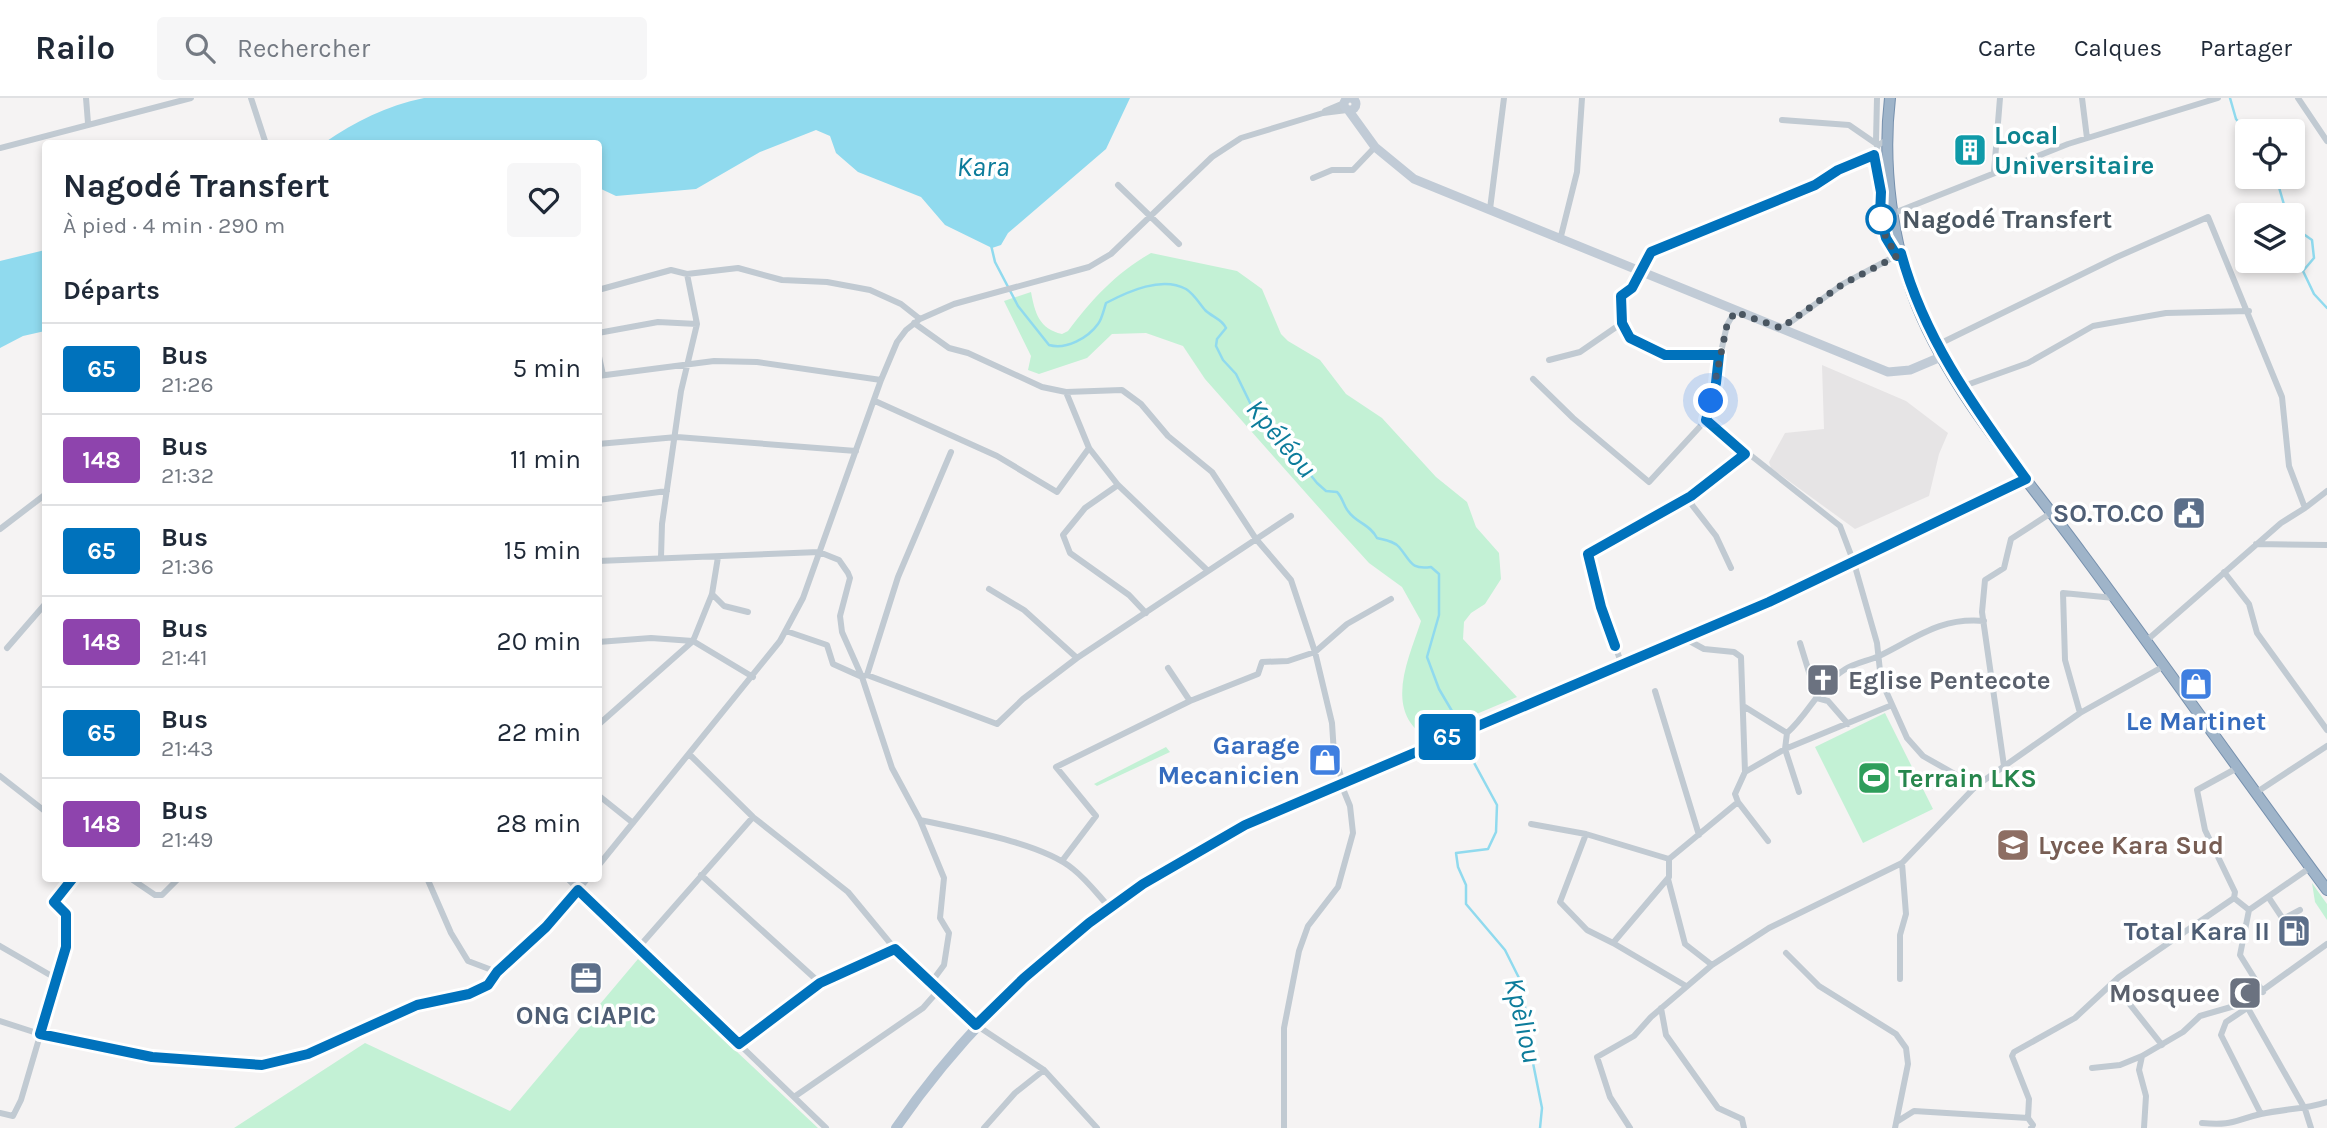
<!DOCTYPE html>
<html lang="fr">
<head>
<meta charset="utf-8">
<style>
  :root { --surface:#fff; --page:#f6f6f7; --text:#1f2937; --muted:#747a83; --line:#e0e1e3 }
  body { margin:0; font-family:Karla,sans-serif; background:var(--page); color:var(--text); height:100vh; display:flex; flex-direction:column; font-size:26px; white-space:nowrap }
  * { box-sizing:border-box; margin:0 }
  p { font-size:23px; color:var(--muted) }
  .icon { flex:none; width:38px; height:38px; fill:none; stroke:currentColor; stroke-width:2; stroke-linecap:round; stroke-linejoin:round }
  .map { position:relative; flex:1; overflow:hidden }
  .sheet { position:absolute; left:42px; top:42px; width:560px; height:742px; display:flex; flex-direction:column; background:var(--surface); border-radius:7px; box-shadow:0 4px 10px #0003 }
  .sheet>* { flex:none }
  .badge { padding:0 14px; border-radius:5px; font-size:24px; line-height:46px }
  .fabs { position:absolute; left:2235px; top:21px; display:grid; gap:14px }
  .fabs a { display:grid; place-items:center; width:70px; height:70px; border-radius:7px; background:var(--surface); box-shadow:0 4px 10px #0003; font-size:35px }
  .you { position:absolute; width:35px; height:35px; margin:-18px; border:5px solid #fff; border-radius:50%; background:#1a73e8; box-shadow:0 0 0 10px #1a73e833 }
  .map>.badge { position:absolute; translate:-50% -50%; box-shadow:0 0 0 4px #fff }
  h2 { padding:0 21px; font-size:26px; line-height:63px }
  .round { display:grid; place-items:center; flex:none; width:74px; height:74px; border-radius:7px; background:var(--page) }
  .overview { display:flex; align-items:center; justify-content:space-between; height:119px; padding:0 21px }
  h1 { font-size:33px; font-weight:700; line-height:52px }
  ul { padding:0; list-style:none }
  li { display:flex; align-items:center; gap:21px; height:91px; padding:0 21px; border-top:2px solid var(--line) }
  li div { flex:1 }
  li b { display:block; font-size:26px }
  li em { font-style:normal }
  li .badge { min-width:77px; font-weight:700; text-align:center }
  header { display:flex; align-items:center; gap:42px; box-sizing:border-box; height:98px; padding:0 35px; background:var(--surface); border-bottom:2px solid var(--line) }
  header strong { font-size:33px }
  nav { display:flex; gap:38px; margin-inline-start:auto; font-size:24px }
  .search { width:490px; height:63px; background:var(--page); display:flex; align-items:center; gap:18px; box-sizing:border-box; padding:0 24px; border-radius:7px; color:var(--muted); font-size:26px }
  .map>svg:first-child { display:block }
</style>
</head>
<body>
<header>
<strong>Railo</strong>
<div class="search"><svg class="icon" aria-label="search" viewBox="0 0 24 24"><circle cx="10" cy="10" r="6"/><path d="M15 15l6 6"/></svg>Rechercher</div>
<nav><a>Carte</a><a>Calques</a><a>Partager</a></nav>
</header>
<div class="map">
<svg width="2327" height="1030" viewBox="0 0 2327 1030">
  <rect width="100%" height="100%" fill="#f5f3f3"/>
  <path fill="#e6e4e5" d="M1822,267L1906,303L1948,335L1939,356L1929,398L1855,431L1771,370L1769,364L1785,335L1824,331Z"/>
  <path fill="#c3f1d5" d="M1151,155L1237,173L1262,191L1281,236L1288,243L1320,262L1346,296L1382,320L1436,379L1467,404L1476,429L1499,455L1501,481L1485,506L1471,515L1464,524L1463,541L1517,599L1424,638C1384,610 1409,560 1421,523L1402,489L1369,465L1329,421L1205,281L1183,248L1146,235L1112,236L1087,260L1039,276L1028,272L1031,258L1004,203L1031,194C1035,215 1039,231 1062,236L1068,233C1092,201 1116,175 1151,155Z
    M1885,615L1933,711L1863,745L1815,649Z
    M1166,649L1170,654L1097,688L1094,686Z
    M2312,785L2327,806V822L2315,804Z
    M638,861L818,1030H234L365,945L510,1013Z"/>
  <path fill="#90daee" d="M424,0H1130L1106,51L1008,135L1001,147L992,150L945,127L921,99L858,74L836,55L830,38L816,32L760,54L696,91L616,98L599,90L598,46L324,45C356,23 386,8 424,0Z
    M45,152V233L23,238L0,250V163Z"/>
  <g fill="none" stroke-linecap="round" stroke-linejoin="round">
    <path stroke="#90daee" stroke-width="2.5" d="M2230,0L2236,21L2247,34
      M2276,79L2287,117
      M2292,128L2312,142L2314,160L2303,173L2314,196L2327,210
      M991,147L995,164L1018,208L1049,247C1066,252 1088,240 1098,226C1102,221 1104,211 1106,205C1129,193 1162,178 1186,191C1194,196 1199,205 1205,212C1212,219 1222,221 1226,230L1217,241L1216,248L1223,262L1236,276L1256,317L1277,335L1317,385L1326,393L1337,394C1343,400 1343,407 1348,413C1356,425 1370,426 1377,440C1385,442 1394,443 1399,449C1411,463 1410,472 1431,469L1439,476V517L1427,559L1439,591L1459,625L1456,634
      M1453,643L1472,661L1497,707L1496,734L1488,751L1456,755L1458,769L1466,787V806L1505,852L1522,886L1531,955L1542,1010L1540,1030"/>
    <defs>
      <path id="trunk" d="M1890,0C1882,67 1892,145 1917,208C1954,299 2024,376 2081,454C2164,566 2244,680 2327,792"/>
    </defs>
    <use href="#trunk" stroke="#7690ad" stroke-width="12"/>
    <path stroke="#c1cad2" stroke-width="6" d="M86,0L88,25
      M251,0L266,46
      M2082,0L2087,40
      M2298,0L2327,43
      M1325,13L1344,5
      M1782,22L1849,27L1878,47
      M1887,42L1878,47L1874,57L1883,131L1897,157
      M1876,43L1877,0
      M0,50L191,0
      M1994,74L2000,0
      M1313,80L1332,72H1353L1375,49
      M1118,87L1179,146
      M1490,111L1504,0
      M1894,115L2068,46L2218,0
      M1560,142L1577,74L1582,0
      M598,192L671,172L687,176L738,170L782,182L827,184L870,192L901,206L920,221
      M914,225L949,250L968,255L1042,289L1066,294L1122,292L1141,306L1168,338L1212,374L1256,441L1291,482L1315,554L1332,625L1334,656L1343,685
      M1622,225C1640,258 1684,262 1719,257
      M1781,231L1843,186L1901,155
      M598,235L658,224L697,226
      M1937,247L2117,159L2208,119L2282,299L2289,368L2305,410L2281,425L2146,543
      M598,254L603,277
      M1549,262L1580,254L1622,225L1621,198L1632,190L1651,154L1815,87L1838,72L1874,57
      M598,278L714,263L757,264L881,282
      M1533,281L1573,320L1649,384L1706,322L1727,227L1735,213
      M1961,289L2028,265L2093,228L2166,215L2249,213
      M1066,294L1089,350L1118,387L1208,473
      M875,303L997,358L1057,394L1089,350
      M1706,322L1840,428L1854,465L1877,545L1881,582L1907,640L1923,658L1976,688
      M598,346L677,339L856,353
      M1118,387L1085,410L1063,437L1070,455L1129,497L1146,515
      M1691,398L1692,407L1716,438L1731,470
      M598,402L667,393
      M2305,410L2327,393
      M0,431L46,396
      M2256,446L2327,447
      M661,459L662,426L681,293L697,226L687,176
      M598,463L819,454L839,462L848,475L850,480L840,518L842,534L862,579L892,670L920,722L944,780L940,820L949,835L944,867L930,886
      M2224,474L2249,506L2257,535L2327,632
      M989,491L1024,512L1077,560
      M712,496L724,508L748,514
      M786,533L827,547L833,566L862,579L867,577L997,626L1023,601L1077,560L1291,418
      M1684,540L1704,551L1734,554L1741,559L1745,674
      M598,544L651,540L693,543L753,579
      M1800,545L1817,600
      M7,550L46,505
      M1622,567L1601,509L1589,456L1691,398L1746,356
      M1168,570L1190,603
      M867,577L898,479L951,354
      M1655,593L1699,737
      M1817,600L1828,603L1848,626
      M1745,609L1787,635
      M2080,615L2065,562L2063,495L2114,500
      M598,627L693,543L712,496L718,459
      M690,657L753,719L848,794L895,851L937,894L976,927L1044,972L1097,1030
      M2004,668L1982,514L1985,482L2004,470L2011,441L2051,415
      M2239,669L2197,692L2205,732L2235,794L2234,800L2249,812
      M0,678L46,714
      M1799,694L1785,651L1787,635C1808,617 1820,587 1844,572C1854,565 1868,563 1879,558C1916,540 1940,519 1984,523
      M2257,694L2327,648
      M598,697L633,725
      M1738,704L1768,743
      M920,722C961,731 1042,745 1073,771C1087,782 1098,797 1110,810
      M1531,726L1586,736
      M1062,763L1096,718L1056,669L1190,603L1258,576L1262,564L1288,563L1315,554L1347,526L1391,501
      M598,768L780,543L803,500L881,282L897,244L906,232L920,221L954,206L1089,169L1111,156L1212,59L1241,40L1323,15L1347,12
      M701,777L820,885
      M130,780L155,797H162L179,780
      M427,780L451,835L468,863L497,874
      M567,780L826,1030
      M1668,781L1685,846L1712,867
      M2269,800L2283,821L2300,812
      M1613,845L1587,832L1560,804L1586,736L1669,761
      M0,848L57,881
      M638,850L753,719
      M1786,855L1819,888L1896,936L1906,950L1908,966L1895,1030
      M1900,881V837L1906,816L1902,765
      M2113,885L2162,947
      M1686,888L1613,845L1669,779V761L1738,704L1735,696L1745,674L1785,651L1892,607
      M2263,894L2240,857L2249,812L2311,769
      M2245,905L2305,1011L2311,1030
      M1661,910L1666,937L1718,1010L1742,1021L1744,1030
      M2247,910L2226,924L2221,937L2261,1016
      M0,923L40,936L152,959L262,967L308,956L417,907L469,896L488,887L497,874L546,829L588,780
      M739,946L820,885L895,851
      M2092,970L2120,967L2142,958
      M794,999L923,910L937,894
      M0,1015L13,1018L21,1002L66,849V815L54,804L73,780
      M1898,1023L1914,1013L2028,1020
      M2202,1025C2233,1028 2234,1022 2261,1016C2284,1011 2305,1011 2327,1004
      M984,1030L1015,995L1044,972
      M1284,1030V930L1299,853L1308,828L1338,789L1353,735L1350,708L1341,686
      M1630,1030L1610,999L1597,959L1634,938L1651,919L1712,867L1769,830L1902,765L1976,688L2080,615L2164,568
      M2031,1030L2033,1027L2028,1020L2029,1001L2012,958L2014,954L2075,920L2119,879L2234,800
      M2144,1030L2146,998L2139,972L2142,958L2183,934L2200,918L2245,905L2327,846"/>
    <path stroke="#c1cbd6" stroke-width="9" d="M1344 6a6 6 0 1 1 12 0a6 6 0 1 1-12 0Z
      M1349,13L1375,49L1414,81L1888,274L1910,272L1943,258"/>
    <path stroke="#b3c2d1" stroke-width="10" d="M896,1030C985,901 1104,801 1243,728C1276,711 1312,698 1346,683C1438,645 1530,607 1622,567C1758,509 1892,446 2026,381"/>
    <use href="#trunk" stroke="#9fb4c9" stroke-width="10"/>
  </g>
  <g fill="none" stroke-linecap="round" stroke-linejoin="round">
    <defs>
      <path id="line" d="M73,780L54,804L66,816V849L40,936L152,959L262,967L308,956L417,907L469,896L488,887L497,874L546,829L578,792L739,946L820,885L895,851L976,927L1024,880L1089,825L1143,786L1245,727L1769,504L2026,381C1975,310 1924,241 1901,155L1897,158L1886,140L1880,117L1881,94L1874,57L1838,72L1815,87L1651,154L1632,190L1621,198L1622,225L1630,240L1665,257H1719L1716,285L1706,322L1745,356L1691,398L1588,456L1601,509L1615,548"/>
    </defs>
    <use href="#line" stroke="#fff" stroke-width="16"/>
    <use href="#line" stroke="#0072bc" stroke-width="10"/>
    <path stroke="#4a5661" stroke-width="7" stroke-dasharray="0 12.6" d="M1711,303L1727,227L1735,214L1781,230L1843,186L1897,158L1886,140L1880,117L1881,121"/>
  </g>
  <defs>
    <symbol id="building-square" viewBox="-11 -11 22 22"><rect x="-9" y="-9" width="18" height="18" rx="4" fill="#0f9aa8" stroke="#fff"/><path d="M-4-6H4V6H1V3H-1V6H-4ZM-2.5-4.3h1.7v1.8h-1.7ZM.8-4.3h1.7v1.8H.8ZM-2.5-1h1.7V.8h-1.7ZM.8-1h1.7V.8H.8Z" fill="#fff"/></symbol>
    <symbol id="civic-square" viewBox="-11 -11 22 22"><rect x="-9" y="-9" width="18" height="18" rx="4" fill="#5c6f8a" stroke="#fff"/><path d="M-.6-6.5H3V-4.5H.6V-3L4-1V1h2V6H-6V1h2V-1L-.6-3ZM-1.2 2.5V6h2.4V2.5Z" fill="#fff"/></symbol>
    <symbol id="church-square" viewBox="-11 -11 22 22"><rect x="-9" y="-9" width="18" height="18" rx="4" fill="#6b7280" stroke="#fff"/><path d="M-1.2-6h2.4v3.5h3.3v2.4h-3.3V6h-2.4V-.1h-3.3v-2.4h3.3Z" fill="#fff"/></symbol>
    <symbol id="shop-square" viewBox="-11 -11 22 22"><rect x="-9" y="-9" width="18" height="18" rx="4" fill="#3f7fe0" stroke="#fff"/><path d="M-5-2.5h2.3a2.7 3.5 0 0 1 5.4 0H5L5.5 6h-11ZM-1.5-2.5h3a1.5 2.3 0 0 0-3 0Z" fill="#fff"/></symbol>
    <symbol id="stadium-square" viewBox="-11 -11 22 22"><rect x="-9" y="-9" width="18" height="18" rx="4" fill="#2e9e5b" stroke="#fff"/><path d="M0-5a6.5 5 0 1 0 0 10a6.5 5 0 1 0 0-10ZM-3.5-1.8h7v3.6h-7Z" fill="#fff"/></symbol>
    <symbol id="school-square" viewBox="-11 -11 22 22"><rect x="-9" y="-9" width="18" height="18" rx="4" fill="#8d6e63" stroke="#fff"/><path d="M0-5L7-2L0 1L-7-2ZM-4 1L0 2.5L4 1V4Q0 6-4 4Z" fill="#fff"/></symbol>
    <symbol id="fuel-square" viewBox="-11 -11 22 22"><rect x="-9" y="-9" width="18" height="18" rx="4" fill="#5c6f8a" stroke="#fff"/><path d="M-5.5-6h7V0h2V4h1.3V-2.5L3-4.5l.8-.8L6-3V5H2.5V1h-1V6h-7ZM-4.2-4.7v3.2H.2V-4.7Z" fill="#fff"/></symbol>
    <symbol id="office-square" viewBox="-11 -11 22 22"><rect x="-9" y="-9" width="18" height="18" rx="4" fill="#5c6f8a" stroke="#fff"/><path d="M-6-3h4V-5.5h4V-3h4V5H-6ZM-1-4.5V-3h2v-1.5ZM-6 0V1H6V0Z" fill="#fff"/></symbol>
    <symbol id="mosque-square" viewBox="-11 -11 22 22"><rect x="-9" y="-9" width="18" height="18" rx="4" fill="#6b7280" stroke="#fff"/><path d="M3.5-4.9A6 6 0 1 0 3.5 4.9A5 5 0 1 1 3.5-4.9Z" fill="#fff"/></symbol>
  </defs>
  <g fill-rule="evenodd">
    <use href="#building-square" x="1951" y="33" width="38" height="38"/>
    <use href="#civic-square" x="2170" y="396" width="38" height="38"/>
    <use href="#church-square" x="1804" y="563" width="38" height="38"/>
    <use href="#shop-square" x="2177" y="567" width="38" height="38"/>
    <use href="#shop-square" x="1306" y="643" width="38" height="38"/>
    <use href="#stadium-square" x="1855" y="661" width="38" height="38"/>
    <use href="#school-square" x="1994" y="728" width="38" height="38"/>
    <use href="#fuel-square" x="2275" y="814" width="38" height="38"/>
    <use href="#office-square" x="567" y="861" width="38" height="38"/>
    <use href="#mosque-square" x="2226" y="876" width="38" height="38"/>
  </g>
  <circle fill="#fff" stroke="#0072bc" stroke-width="3.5" cx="1881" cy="121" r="14"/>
  <g text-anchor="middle" stroke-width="7" stroke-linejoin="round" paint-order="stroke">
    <g font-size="26" font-weight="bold" fill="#0d838f" stroke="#fff" text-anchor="start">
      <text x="1994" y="46">Local<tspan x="1994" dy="30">Universitaire</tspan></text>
    </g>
    <g font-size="26" font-weight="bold" fill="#4a5661" stroke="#fff" text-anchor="start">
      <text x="1902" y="130">Nagodé Transfert</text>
    </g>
    <g font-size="26" font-weight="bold" fill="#4e5e75" stroke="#fff" text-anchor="end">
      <text x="2164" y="424">SO.TO.CO</text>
      <text x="2270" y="842">Total Kara II</text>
      <text x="586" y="926" text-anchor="middle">ONG CIAPIC</text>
    </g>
    <g font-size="26" font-weight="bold" fill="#5b616d" stroke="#fff" text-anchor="start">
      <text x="1848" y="591">Eglise Pentecote</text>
      <text x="2220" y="904" text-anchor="end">Mosquee</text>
    </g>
    <g font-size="26" font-weight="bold" fill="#366cbe" stroke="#fff">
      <text x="2196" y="632">Le Martinet</text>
      <text x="1300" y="656" text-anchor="end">Garage<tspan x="1300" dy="30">Mecanicien</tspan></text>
    </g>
    <g font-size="26" font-weight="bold" fill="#27864d" stroke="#fff" text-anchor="start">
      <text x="1898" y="689">Terrain LKS</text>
    </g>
    <g font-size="26" font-weight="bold" fill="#785e54" stroke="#fff" text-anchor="start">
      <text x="2038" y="756">Lycee Kara Sud</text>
    </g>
    <g font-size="28" font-style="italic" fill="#0c7c9b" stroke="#fff">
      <text x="983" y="78">Kara</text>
      <text transform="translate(1282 340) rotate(50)" y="10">Kpéléou</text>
      <text transform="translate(1524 922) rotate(77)" y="10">Kpèliou</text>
    </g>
  </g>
</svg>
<div class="fabs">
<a><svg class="icon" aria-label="locate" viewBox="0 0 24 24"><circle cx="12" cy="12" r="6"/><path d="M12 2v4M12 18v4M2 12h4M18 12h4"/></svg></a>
<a><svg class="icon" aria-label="layers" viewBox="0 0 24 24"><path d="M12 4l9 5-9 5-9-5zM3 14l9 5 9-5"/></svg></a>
</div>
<div class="you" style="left:1711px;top:303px"></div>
<b class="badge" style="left:1447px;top:639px;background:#0072bc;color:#fff">65</b>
<section class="sheet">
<div class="overview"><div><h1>Nagodé Transfert</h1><p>À pied · 4 min · 290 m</p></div><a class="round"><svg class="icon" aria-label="heart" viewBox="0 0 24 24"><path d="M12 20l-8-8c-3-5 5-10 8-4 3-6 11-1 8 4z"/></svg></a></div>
<h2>Départs</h2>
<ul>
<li><span class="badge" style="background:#0072bc;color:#fff">65</span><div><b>Bus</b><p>21:26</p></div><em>5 min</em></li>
<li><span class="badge" style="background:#8e44ad;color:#fff">148</span><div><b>Bus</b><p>21:32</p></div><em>11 min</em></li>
<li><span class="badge" style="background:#0072bc;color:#fff">65</span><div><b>Bus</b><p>21:36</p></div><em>15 min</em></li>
<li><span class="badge" style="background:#8e44ad;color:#fff">148</span><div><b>Bus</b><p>21:41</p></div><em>20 min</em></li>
<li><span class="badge" style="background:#0072bc;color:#fff">65</span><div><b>Bus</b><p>21:43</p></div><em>22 min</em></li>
<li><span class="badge" style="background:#8e44ad;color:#fff">148</span><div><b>Bus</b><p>21:49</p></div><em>28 min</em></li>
</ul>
</section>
</div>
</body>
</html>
